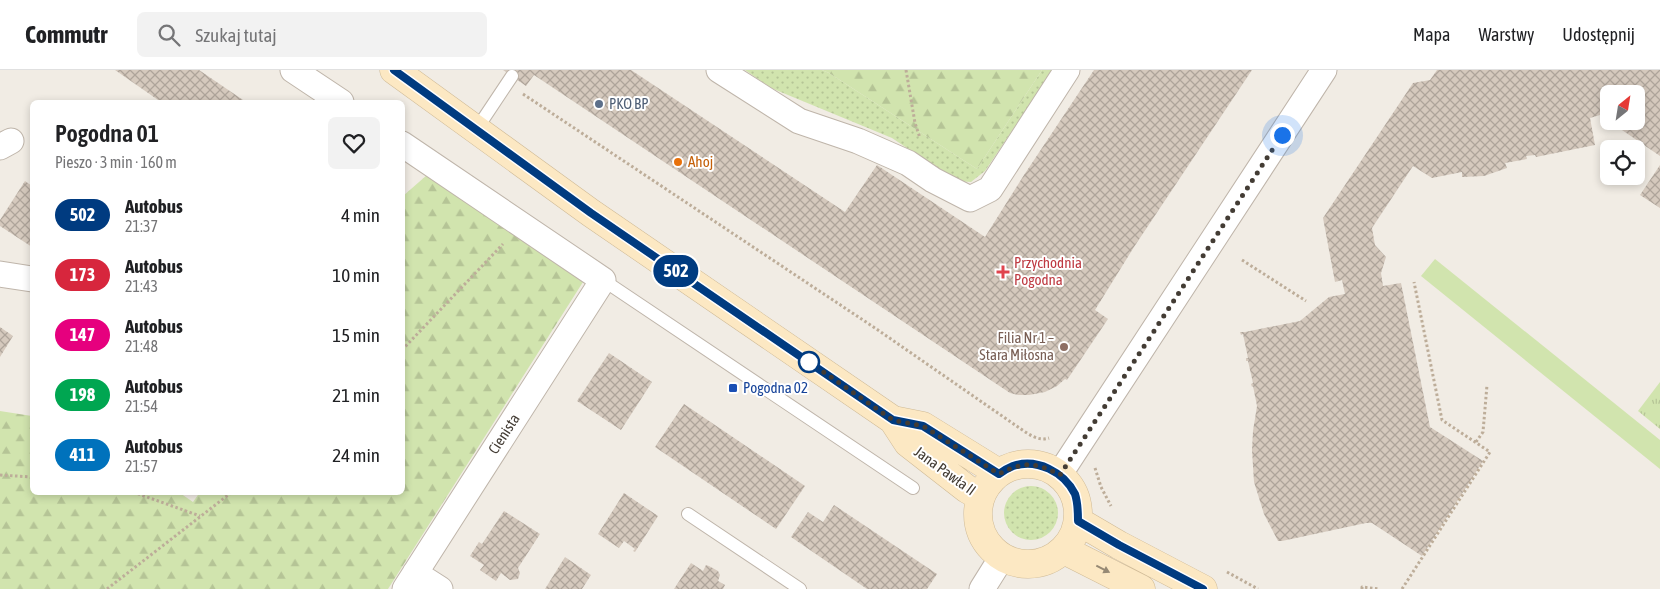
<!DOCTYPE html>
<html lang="pl">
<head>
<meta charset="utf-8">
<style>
  :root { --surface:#fff; --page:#f2f2f2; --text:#202124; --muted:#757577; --line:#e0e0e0 }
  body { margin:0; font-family:"Asap Condensed",sans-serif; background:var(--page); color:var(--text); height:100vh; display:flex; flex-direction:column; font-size:19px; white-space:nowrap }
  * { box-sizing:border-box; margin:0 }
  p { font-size:16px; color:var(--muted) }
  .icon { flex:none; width:28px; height:28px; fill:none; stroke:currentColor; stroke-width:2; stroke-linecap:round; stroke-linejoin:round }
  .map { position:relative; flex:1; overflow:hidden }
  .sheet { position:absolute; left:30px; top:30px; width:375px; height:395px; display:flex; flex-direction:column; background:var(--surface); border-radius:8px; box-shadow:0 2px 8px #0003 }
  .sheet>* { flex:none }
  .badge { padding:0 10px; border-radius:16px; font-size:18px; line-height:32px }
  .needle { width:32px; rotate:30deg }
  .controls { position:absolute; left:1600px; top:15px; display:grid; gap:10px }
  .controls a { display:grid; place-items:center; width:45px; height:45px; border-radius:8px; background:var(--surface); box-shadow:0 2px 8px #0003; font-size:25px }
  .you { position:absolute; width:25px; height:25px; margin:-12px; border:4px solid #fff; border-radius:50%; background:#1a73e8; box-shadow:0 0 0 8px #1a73e833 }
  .map>.badge { position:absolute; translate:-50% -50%; box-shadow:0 0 0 2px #fff }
  .round { display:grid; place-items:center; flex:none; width:52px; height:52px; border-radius:8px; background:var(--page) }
  .summary { display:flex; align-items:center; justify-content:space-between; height:85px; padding:0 25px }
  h1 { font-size:24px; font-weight:600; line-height:38px }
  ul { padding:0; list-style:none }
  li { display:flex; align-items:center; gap:15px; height:60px; padding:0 25px }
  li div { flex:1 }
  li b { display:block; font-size:19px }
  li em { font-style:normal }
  li .badge { min-width:55px; font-weight:700; text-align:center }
  header { display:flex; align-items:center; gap:30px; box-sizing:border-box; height:70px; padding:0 25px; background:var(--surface); border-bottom:1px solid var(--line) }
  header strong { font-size:24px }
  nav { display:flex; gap:28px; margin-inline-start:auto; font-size:18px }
  .search { width:350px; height:45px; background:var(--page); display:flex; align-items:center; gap:12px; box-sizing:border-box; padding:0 18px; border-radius:8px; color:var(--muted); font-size:19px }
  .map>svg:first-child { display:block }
</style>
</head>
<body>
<header>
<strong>Commutr</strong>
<div class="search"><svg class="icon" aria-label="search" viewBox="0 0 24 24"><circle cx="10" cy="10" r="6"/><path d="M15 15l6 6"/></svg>Szukaj tutaj</div>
<nav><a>Mapa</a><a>Warstwy</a><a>Udostępnij</a></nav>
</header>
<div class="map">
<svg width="1660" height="519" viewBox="0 0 1660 519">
  <defs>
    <pattern id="grass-dots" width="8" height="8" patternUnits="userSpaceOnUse" patternTransform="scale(1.25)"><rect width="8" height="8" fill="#d1e4ae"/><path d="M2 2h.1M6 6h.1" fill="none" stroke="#b5c496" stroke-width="1.8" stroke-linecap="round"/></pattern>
    <pattern id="forest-firs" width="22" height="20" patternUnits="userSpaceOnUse" patternTransform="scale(1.25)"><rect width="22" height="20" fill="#d1e4ae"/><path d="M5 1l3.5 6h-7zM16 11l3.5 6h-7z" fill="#b5c496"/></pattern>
    <pattern id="park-tufts" width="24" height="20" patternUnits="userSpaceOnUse" patternTransform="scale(1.25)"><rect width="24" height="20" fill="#d1e4ae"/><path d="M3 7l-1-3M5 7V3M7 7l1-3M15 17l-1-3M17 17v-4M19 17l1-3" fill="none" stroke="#b5c496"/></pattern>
    <pattern id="building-cross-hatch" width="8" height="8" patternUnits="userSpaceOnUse" patternTransform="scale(1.25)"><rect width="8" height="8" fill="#d5c9bd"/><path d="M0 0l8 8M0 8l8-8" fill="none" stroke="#aea49a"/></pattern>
  </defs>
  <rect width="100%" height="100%" fill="#f1ece4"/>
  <path fill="url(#grass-dots)" d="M745,0H822L829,3L977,99L1042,0H1053L985,101L971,112L956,111L892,68L771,18Z
    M1004 443a27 27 0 1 1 54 0a27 27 0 1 1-54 0Z"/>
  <path fill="url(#forest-firs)" d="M822,0H1042L977,99L829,3Z
    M427,105L583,212L388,519H0V341L32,346V422L180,423L193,432L200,422H402L403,126Z"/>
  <path fill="url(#park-tufts)" d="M1660,312V359L1638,341Z"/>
  <path fill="#d1e4ae" d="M1435,189L1660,370V399L1421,206Z"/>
  <path fill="url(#building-cross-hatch)" fill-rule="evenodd" d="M115,0H199L246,32H161Z
    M503,0H631L845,142L877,95L985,167L1024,105L1094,0H1252L1134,177L1095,240L1108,249L1067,310L1065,309L1057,316L1045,322L1029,325H1018L1010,323L534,5L526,16Z
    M1437,0H1660V86L1600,45L1590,48L1595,75L1536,87L1535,85L1526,86L1527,89L1505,93L1507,98L1484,106L1462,107V102L1432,108L1413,96L1372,158L1375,175L1386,187L1381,203L1383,216L1401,213L1430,357L1483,391L1422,486L1372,453H1366L1282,471H1278L1264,444L1254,412L1252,380L1253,361L1257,336L1253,316L1252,317L1251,314L1253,313L1248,291H1246V288H1248L1243,264L1241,265L1240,262H1245L1300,251L1329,227L1345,224L1342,210L1335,212L1323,148L1413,13L1430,10ZM1609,24H1636V51H1609Z
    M1660,95V138L1640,125Z
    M25,111L32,116V177L0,156V150Z
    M0,257L13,266L0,287Z
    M609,283L652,312L621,360L577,331Z
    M684,334L805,416L776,459L655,377Z
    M624,423L658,446L635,482L633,481L635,479L624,471L619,478L598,464Z
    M834,435L937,504L927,519H867L791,467L808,442L823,452Z
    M504,441L540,464L518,498L520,503L518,509L510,510L501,503L496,511L480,500L484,495L470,486L479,472L482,474Z
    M565,487L591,505L582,519H545Z
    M691,493L703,501L706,495L709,496L718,501L720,505L718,511L725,515L723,519H674Z"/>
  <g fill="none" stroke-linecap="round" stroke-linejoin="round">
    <defs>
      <path id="lane" d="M476,60L512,6
        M603,210L913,418
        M688,444L800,519"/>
      <path id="street" d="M293,0L341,32
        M719,0L799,51L858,71L908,93L933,110L970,129L990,119L1067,0
        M402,74L603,210L405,519
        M0,77L11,71
        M0,204L32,209
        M1059,405L1324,0
        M415,503L440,519
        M982,519L1002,487"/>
      <path id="secondary" d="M394,0L591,143L893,350L923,356L999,403
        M893,350L908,373L967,419L981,427
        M978 444a50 50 0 1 1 100 0a50 50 0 1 1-100 0Z
        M1078,451L1119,475L1203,519
        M1064,480L1141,519"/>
    </defs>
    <use href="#lane" stroke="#bfb5aa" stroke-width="14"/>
    <use href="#street" stroke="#bfb5aa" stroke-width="27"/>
    <use href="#secondary" stroke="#cfba96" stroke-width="29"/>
    <path stroke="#bdad99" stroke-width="3" stroke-dasharray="2.5 2.5" stroke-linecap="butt" d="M906,0L915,53L920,68
      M523,24L875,258L1018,357C1027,363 1038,372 1049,368
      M1242,190L1306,231
      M402,280L503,174
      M1476,372L1483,362L1487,315
      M1095,398L1101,417L1111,436
      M0,405L32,407
      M133,422L200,446
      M1227,502L1258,519
      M107,519L232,422
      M1362,519V517L1379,519
      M1402,519L1490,382L1442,350L1414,212"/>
    <use href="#lane" stroke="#fff" stroke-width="12"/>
    <use href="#street" stroke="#fff" stroke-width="25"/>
    <use href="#secondary" stroke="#fce8c3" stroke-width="28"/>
  </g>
  <defs><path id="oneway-solid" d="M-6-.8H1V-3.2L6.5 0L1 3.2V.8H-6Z" transform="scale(1.25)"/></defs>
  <use fill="#968974" href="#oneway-solid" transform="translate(1103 499) rotate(27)"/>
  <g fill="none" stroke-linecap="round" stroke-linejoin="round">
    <defs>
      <path id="line" d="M394,0L591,143L893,350L923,356L999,404C1003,401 1008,398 1013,396C1037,388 1064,402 1075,424C1078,433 1078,442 1078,451L1119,475L1203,519"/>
    </defs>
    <use href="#line" stroke="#fff" stroke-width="11"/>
    <use href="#line" stroke="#003b80" stroke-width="8"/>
    <path stroke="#433c34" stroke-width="5" stroke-dasharray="0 9" d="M809,292L893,350L923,356L999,404C1024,391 1035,392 1060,405L1282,65"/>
  </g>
  <circle fill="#5c6f8a" stroke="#fff" stroke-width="2" cx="599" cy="34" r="5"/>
  <circle fill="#e8710a" stroke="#fff" stroke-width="2" cx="678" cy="92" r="5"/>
  <path fill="#e0444e" stroke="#fff" stroke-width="2" d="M1000.5 194.5h5v5h5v5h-5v5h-5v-5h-5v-5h5z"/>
  <circle fill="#8d6e63" stroke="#fff" stroke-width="2" cx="1064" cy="277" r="5"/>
  <circle fill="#fff" stroke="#003b80" stroke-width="2.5" cx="809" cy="292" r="10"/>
  <rect fill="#1a4fb4" stroke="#fff" stroke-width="2" x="728" y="313" width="10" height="10" rx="2.5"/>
  <g text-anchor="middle" stroke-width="4" stroke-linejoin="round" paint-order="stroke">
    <g font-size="15" fill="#4e5e75" stroke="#fff" text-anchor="start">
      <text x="609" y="39">PKO BP</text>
    </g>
    <g font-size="15" fill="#c56008" stroke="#fff" text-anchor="start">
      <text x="688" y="97">Ahoj</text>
    </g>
    <g font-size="15" fill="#be3a42" stroke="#fff" text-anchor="start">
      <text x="1014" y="198">Przychodnia<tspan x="1014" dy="17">Pogodna</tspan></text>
    </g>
    <g font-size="15" fill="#785e54" stroke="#fff" text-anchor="end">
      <text x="1054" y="273">Filia Nr 1 –<tspan x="1054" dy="17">Stara Miłosna</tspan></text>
    </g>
    <g font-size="15" fill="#164399" stroke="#fff" text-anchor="start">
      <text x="743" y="323">Pogodna 02</text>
    </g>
    <g font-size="15" fill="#433c34" stroke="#fff">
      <text transform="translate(504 364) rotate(-57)" y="5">Cienista</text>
      <text transform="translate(945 401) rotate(36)" y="5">Jana Pawła II</text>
    </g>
  </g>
</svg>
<div class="controls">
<a><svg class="needle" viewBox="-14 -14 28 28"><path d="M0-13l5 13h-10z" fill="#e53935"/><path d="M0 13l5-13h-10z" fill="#757577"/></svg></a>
<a><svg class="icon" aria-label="locate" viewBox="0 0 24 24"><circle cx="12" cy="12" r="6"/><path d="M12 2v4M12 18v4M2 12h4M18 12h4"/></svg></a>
</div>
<div class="you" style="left:1282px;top:65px"></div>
<b class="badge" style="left:676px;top:201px;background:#003b80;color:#fff">502</b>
<section class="sheet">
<div class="summary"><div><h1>Pogodna 01</h1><p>Pieszo · 3 min · 160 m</p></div><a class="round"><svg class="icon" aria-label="heart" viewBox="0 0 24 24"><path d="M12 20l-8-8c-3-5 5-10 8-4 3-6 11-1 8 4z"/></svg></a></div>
<ul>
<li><span class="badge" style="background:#003b80;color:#fff">502</span><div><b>Autobus</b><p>21:37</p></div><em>4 min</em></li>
<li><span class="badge" style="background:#d7263d;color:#fff">173</span><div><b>Autobus</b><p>21:43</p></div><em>10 min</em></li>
<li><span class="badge" style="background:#e6007e;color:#fff">147</span><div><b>Autobus</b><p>21:48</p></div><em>15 min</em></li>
<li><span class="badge" style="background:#00a651;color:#fff">198</span><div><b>Autobus</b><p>21:54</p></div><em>21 min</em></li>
<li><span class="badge" style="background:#0072bc;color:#fff">411</span><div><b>Autobus</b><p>21:57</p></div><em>24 min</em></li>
</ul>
</section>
</div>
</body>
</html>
